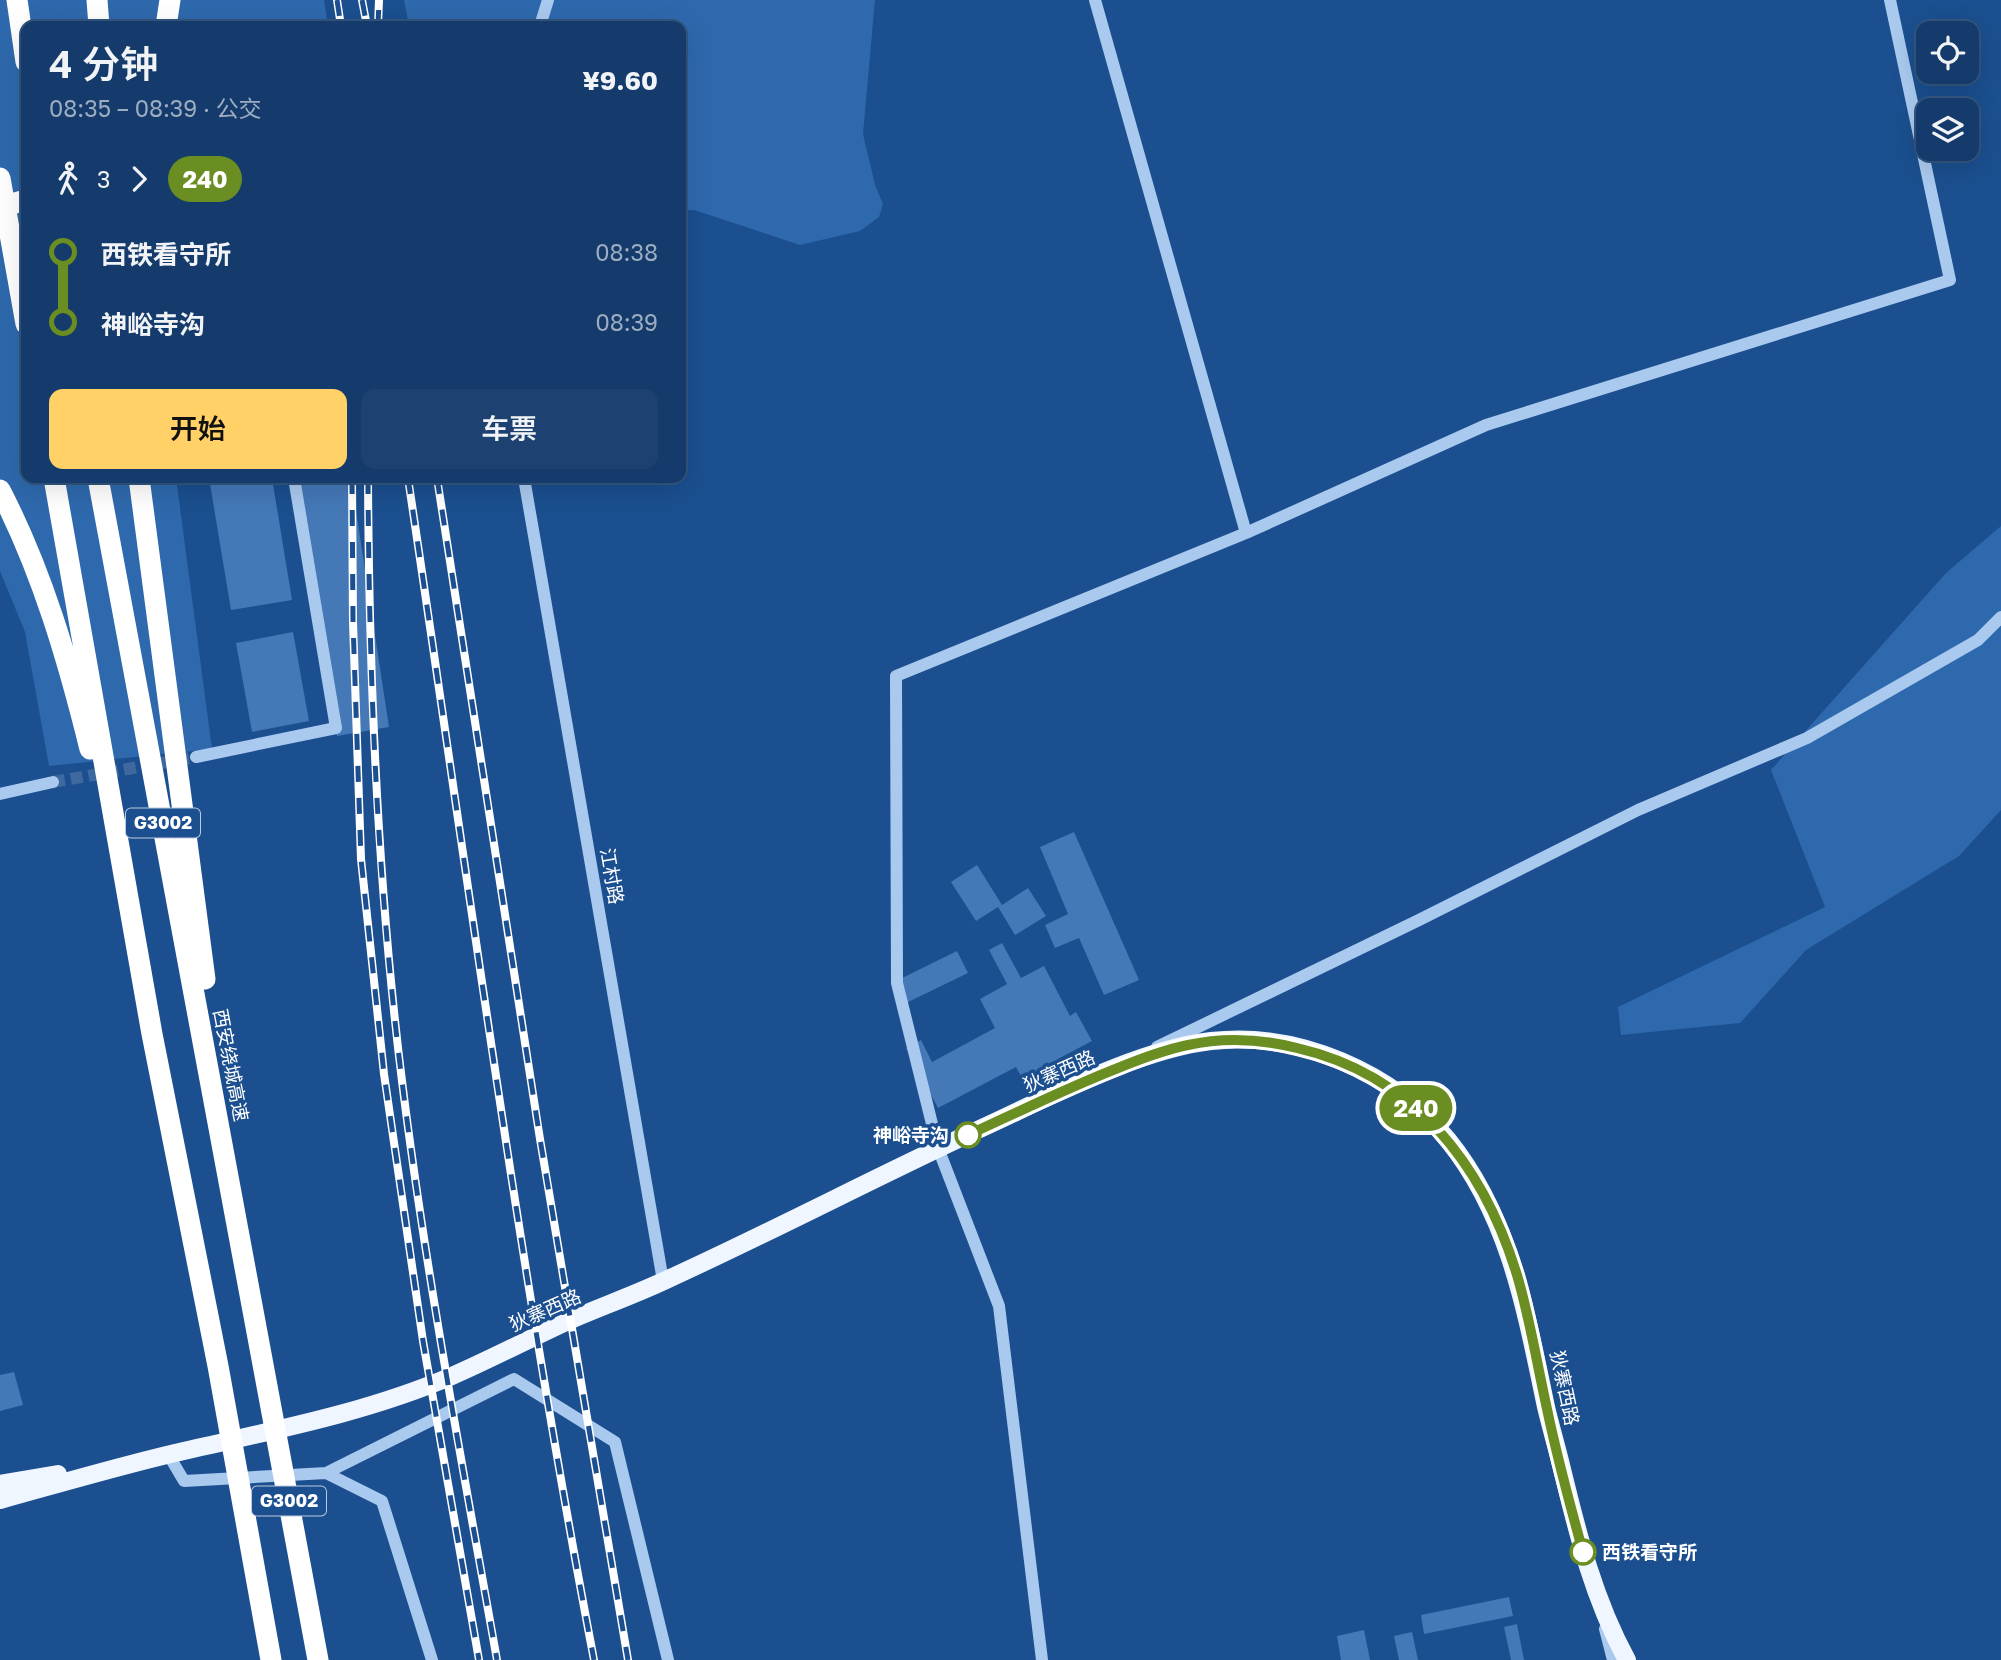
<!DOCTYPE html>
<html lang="zh">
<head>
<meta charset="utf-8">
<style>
  :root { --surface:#143b6b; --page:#1d4271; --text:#f1f3f6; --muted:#9dadc1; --line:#33557e; --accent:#ffd166 }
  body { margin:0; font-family:"Golos Text","Noto Sans SC",sans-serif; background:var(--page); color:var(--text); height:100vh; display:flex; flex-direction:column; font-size:26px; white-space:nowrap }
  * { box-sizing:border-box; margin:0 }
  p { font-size:23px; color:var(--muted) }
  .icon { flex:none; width:38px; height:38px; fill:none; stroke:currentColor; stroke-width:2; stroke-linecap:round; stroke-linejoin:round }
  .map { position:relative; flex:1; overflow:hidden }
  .side { position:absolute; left:21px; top:21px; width:665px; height:462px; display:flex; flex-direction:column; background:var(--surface); border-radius:14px; box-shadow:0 7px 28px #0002,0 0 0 2px var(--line) }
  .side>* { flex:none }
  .badge { padding:0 14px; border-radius:23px; font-size:24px; line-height:46px }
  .fabs { position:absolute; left:1916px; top:21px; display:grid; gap:14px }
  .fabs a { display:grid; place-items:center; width:63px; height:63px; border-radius:14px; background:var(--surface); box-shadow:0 7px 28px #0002,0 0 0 2px var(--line); font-size:35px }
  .map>.badge { position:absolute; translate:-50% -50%; box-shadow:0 0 0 4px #fff }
  .legs { display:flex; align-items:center; gap:10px; height:77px; padding:0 28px; font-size:23px }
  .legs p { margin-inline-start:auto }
  .head { display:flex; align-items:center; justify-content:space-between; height:119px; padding:0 28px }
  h1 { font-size:38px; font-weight:600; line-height:52px }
  .action { display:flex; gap:14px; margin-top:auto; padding:14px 28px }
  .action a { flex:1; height:80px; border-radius:14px; background:var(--accent); color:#111; font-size:28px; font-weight:600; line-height:80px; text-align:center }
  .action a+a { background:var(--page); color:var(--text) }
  ul { padding:0 28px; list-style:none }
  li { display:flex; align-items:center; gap:24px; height:70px; font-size:26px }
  li i { display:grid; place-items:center; width:10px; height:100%; margin:0 9px; background:currentColor }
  li i::after { content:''; width:18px; height:18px; margin:-9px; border:5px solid; border-radius:50%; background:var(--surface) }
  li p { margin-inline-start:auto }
  li:first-child i { background:linear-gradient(#0000 50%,currentColor 0) }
  li:last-child i { background:linear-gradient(currentColor 50%,#0000 0) }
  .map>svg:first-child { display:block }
</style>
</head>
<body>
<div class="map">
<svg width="2001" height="1660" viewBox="0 0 2001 1660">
  <rect width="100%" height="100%" fill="#1b4f8f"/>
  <path fill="#2e69ad" d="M0,0H324L328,26H26V478H176L212,749L49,766L25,632L0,571Z
    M404,0H875L863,134L875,185L883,204L879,217L860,231L800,245L694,210L681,211V26H409Z
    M2001,526V810L1959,856L1806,950L1740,1023L1621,1035L1618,1007L1825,907L1771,770L1946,573Z"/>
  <path fill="#4478b7" d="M209,478H272L292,600L231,610Z
    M297,478H351L389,727L337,736Z
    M293,632L309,721L252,732L236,643Z
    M1074,832L1139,980L1104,995L1079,938L1055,948L1045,925L1068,914L1040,847Z
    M977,865L1002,905L1028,888L1046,916L1015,935L998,907L976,921L951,882Z
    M1002,943L1021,978L1044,966L1070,1016L1076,1012L1092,1041L1022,1078L1016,1067L938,1108L906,1048L921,1040L932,1062L995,1028L980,999L1007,984L989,950Z
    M957,951L968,973L906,1003L896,981Z
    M14,1372L23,1405L0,1411V1375Z
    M1509,1597L1513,1616L1424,1634L1421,1615Z
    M1517,1624L1524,1660H1511L1504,1627Z
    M1364,1630L1370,1660H1341L1337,1636Z
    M1412,1632L1418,1660H1399L1394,1636Z"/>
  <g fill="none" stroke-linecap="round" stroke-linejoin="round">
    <path stroke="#3d69a0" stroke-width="12" stroke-dasharray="12 6" stroke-linecap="butt" d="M53,782L196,757"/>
    <path stroke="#a9c9ee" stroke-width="12" d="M1095,0L1246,533
      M540,26L548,0
      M524,478L663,1281
      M196,757L336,728L294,478
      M0,794L53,782
      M1157,1047L1419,920L1638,810L1807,738L1978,640L2001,617
      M168,1454L184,1481L326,1473L382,1501L432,1660
      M326,1473L514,1379L615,1442L668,1660
      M1605,1629L1613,1660
      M1042,1660L999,1306L938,1148L897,983L896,676L1246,533L1486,425L1950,280L1890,0"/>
    <path stroke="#f0f6ff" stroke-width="18" d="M0,1484L58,1474
      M0,1500C58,1484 116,1467 175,1453C269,1431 363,1414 452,1376C491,1359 529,1339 568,1321C600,1307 634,1295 666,1280C769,1233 870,1180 973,1132C1044,1100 1135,1050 1211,1041C1298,1031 1393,1072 1448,1140C1510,1217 1526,1312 1546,1407C1551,1428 1557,1448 1562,1469C1578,1535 1594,1600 1627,1660"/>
    <path stroke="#fff" stroke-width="21" d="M17,0L26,62
      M97,0L99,26
      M166,26L170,0
      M0,178L26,324
      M0,207L26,200
      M54,478L152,1034L218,1366L271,1660
      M98,478L318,1660
      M139,478L205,979
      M0,490C42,571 68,660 90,749"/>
    <defs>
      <path id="rail" d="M337,0L341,26
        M362,0L367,26
        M378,26L379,0
        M352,478L353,622L361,859L384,1074L423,1341L479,1660
        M368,478C369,680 377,881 402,1081C426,1275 463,1468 497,1660
        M408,478C467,872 519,1268 594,1660
        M437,478L540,1139L628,1660"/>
    </defs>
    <use href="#rail" stroke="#fff" stroke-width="8"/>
    <use href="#rail" stroke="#1b4f8f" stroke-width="5" stroke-dasharray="16" stroke-linecap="butt"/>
  </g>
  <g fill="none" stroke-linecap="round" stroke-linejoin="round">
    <defs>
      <path id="line-1" d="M968,1135C1018,1112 1067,1088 1118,1068C1140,1059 1164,1050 1188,1045C1224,1037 1261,1039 1297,1048C1414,1075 1483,1164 1517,1275C1530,1319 1537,1364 1547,1409C1557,1457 1570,1505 1583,1552"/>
    </defs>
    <use href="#line-1" stroke="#fff" stroke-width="16"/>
    <use href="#line-1" stroke="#6b8e23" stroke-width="10"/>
  </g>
  <g fill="#fff" stroke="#6b8e23" stroke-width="3.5">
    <circle cx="968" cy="1135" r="12"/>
    <circle cx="1583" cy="1552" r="12"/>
  </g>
  <g text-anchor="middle" stroke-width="7" stroke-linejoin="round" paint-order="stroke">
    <g fill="#1b4f8f" stroke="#bbcadd" stroke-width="2">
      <rect x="126" y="808.5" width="74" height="29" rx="5"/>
      <rect x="252" y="1486.5" width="74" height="29" rx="5"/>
    </g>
    <g font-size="18" font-weight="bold" fill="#fff">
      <text x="163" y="829">G3002</text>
      <text x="289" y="1507">G3002</text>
    </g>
    <g font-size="19" fill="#fff" stroke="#1b4f8f">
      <text transform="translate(612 876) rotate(80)" y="7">江村路</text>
      <text transform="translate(231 1065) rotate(79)" y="7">西安绕城高速</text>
      <text transform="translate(1059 1071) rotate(-24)" y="7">狄寨西路</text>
      <text transform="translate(545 1310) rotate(-24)" y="7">狄寨西路</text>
      <text transform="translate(1565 1388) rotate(78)" y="7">狄寨西路</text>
    </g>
    <g font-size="19" font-weight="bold" fill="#fff" stroke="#1b4f8f" text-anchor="end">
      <text x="949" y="1142">神峪寺沟</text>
      <text x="1602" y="1559" text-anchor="start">西铁看守所</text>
    </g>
  </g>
</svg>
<div class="fabs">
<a><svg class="icon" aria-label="locate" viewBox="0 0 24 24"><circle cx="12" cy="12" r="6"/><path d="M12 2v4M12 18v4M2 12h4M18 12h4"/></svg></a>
<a><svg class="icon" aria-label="layers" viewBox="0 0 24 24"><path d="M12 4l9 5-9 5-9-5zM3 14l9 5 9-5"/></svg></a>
</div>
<b class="badge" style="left:1416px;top:1108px;background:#6b8e23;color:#fff">240</b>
<section class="side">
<div class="head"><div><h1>4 分钟</h1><p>08:35 – 08:39 · 公交</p></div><b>¥9.60</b></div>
<div class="legs"><svg class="icon" aria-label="walk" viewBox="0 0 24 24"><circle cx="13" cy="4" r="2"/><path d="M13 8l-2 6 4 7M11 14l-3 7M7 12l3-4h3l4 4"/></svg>3<svg class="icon" aria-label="forward" viewBox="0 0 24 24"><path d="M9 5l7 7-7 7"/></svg><b class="badge" style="background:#6b8e23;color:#fff">240</b></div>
<ul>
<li><i style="color:#6b8e23"></i><b>西铁看守所</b><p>08:38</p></li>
<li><i style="color:#6b8e23"></i><b>神峪寺沟</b><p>08:39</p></li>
</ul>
<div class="action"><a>开始</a><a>车票</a></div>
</section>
</div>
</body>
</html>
